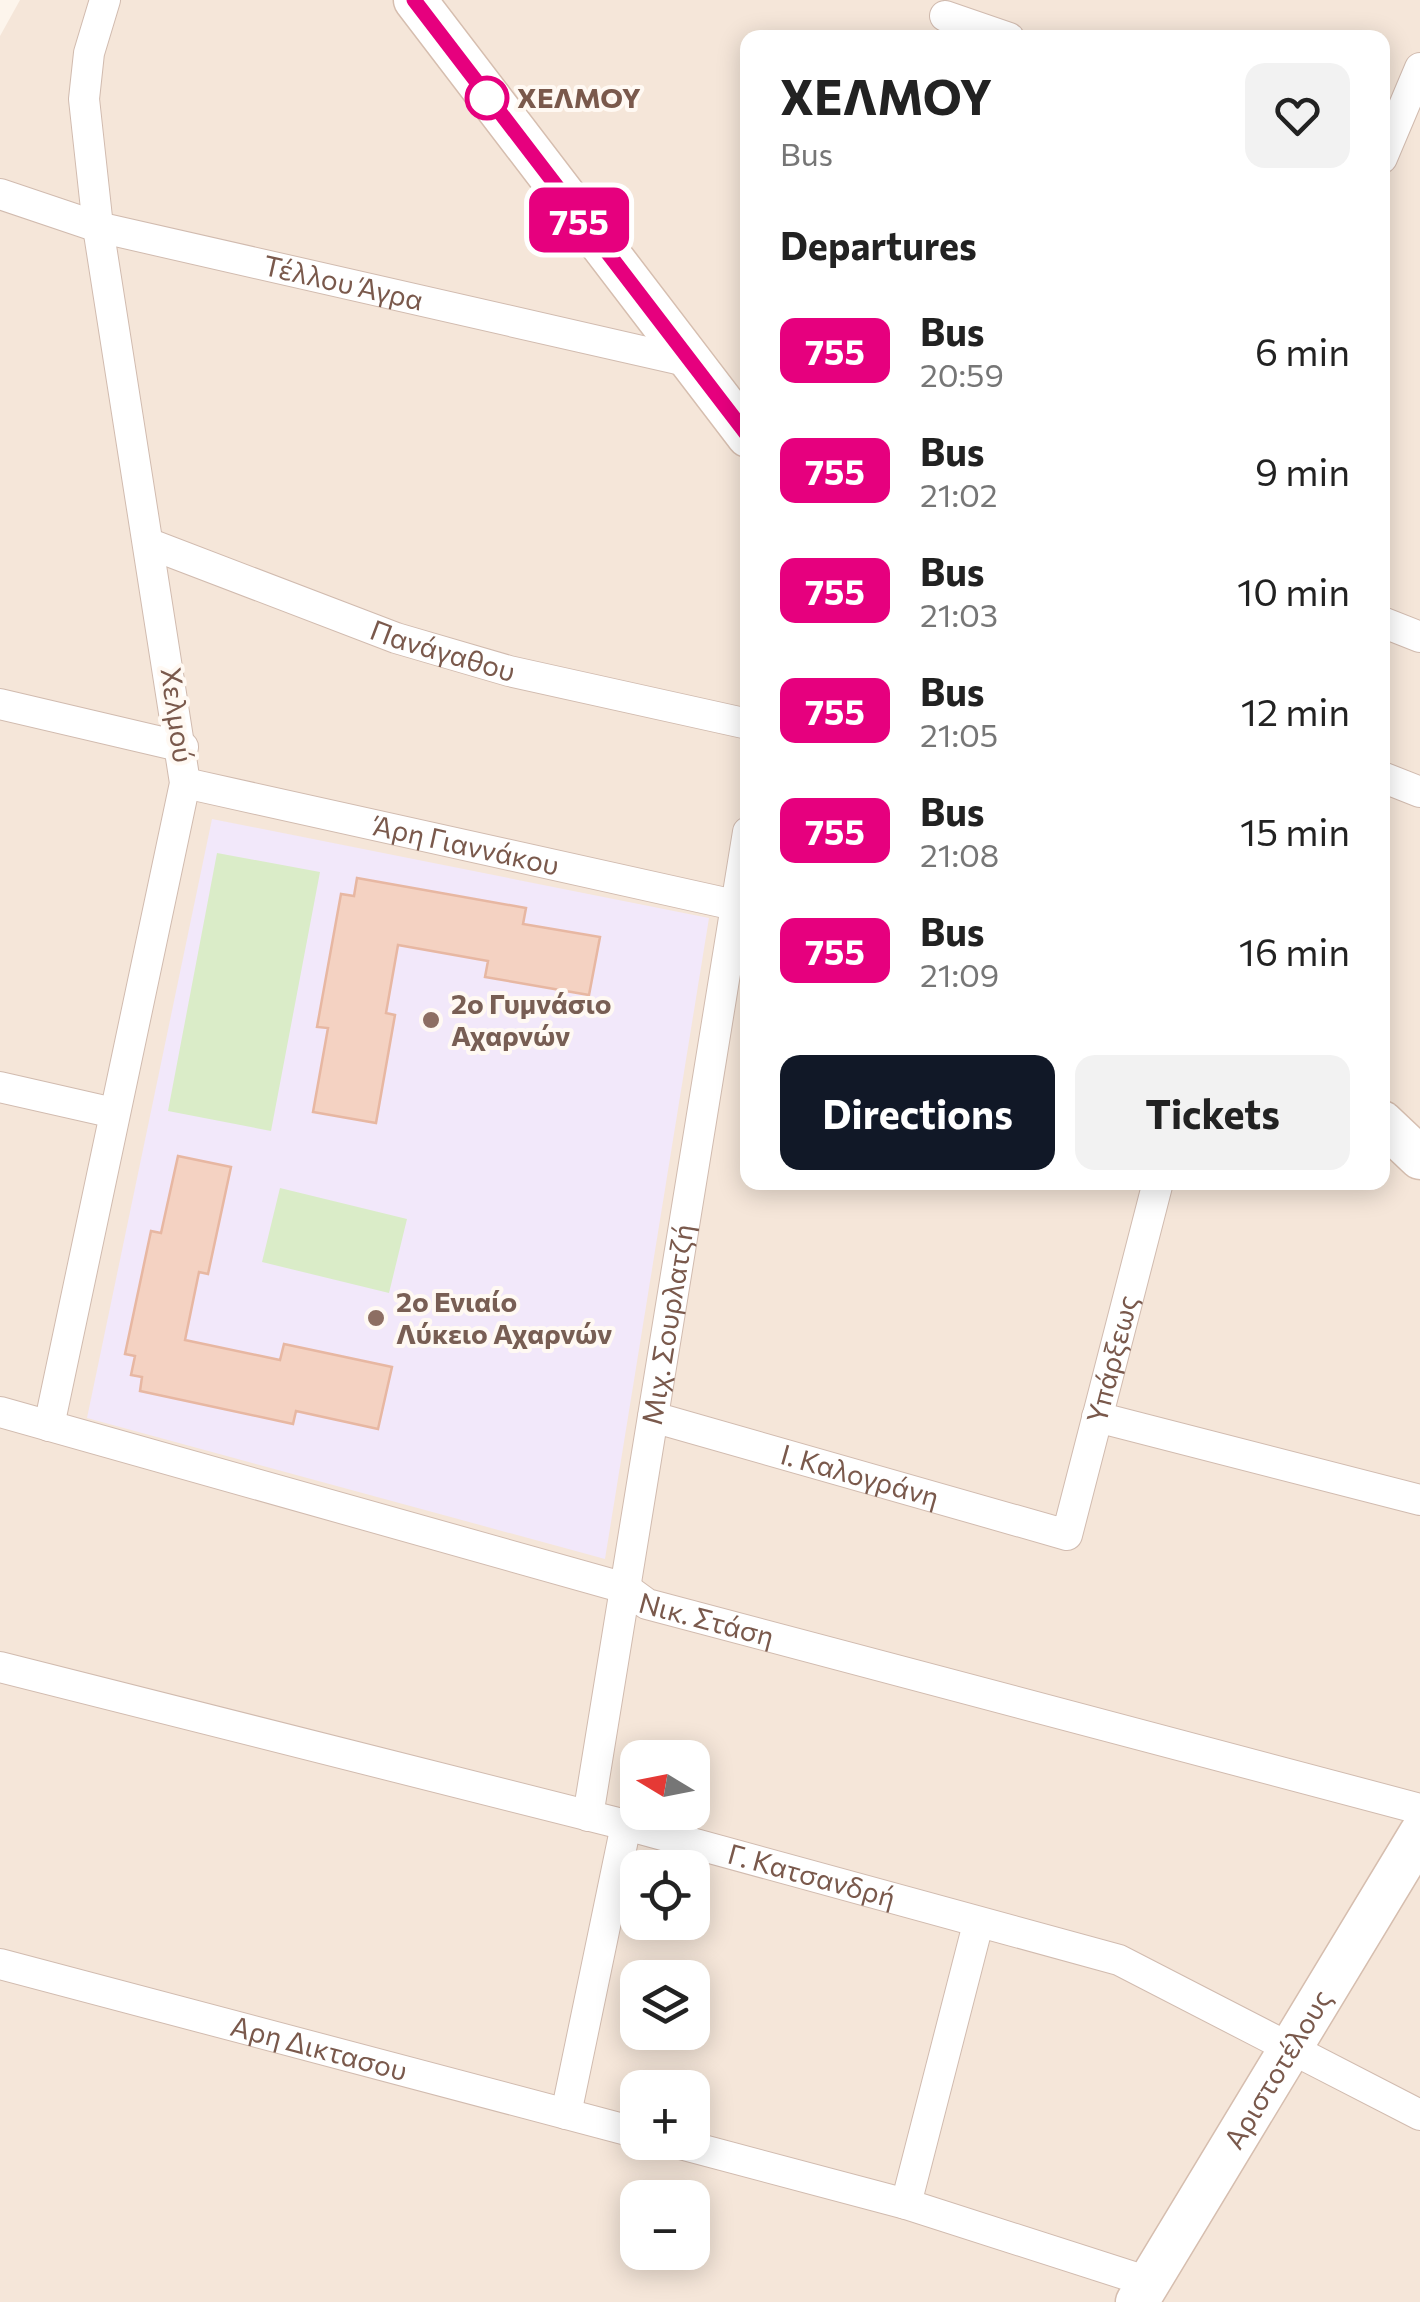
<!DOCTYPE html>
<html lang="en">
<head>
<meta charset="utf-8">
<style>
  :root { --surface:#fff; --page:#f2f2f2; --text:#222; --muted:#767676; --accent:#111827 }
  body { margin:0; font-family:Commissioner,sans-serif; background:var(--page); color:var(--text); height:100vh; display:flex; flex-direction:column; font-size:38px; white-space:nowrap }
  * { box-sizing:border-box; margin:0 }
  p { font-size:32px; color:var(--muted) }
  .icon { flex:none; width:55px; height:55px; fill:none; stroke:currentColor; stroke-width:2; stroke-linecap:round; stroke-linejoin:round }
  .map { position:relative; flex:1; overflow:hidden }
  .drawer { position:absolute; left:740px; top:30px; width:650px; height:1160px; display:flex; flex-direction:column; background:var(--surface); border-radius:20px; box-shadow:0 5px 25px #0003 }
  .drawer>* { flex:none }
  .badge { padding:0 20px; border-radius:15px; font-size:35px; line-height:65px }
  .needle { width:65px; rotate:280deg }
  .controls { position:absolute; left:620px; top:1740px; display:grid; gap:20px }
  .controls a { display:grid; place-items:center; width:90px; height:90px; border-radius:20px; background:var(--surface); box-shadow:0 5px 25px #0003; font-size:50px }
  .map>.badge { position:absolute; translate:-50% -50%; box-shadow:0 0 0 5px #fff }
  h2 { padding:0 40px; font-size:38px; line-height:90px }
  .round { display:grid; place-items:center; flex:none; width:105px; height:105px; border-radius:20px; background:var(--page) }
  .summary { display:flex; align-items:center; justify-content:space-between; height:170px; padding:0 40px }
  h1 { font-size:48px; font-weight:700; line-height:75px }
  .action { display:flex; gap:20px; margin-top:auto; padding:20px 40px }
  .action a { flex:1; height:115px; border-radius:20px; background:var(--accent); color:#fff; font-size:40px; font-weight:700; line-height:115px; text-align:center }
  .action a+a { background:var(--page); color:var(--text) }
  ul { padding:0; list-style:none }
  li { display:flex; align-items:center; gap:30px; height:120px; padding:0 40px }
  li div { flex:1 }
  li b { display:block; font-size:38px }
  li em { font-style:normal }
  li .badge { min-width:110px; font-weight:700; text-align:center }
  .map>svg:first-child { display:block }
</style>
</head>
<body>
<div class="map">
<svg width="1420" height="2302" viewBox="0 0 1420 2302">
  <rect width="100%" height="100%" fill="#fdf5ec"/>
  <path fill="#f5e6d9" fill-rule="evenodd" d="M20,0H1420V2302H0V36ZM748,38H1382V1182H748ZM638,1758H692V1812H638ZM638,1868H692V1922H638ZM638,1978H692V2032H638ZM638,2088H692V2142H638ZM638,2198H692V2252H638Z"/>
  <path fill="#f2e8fa" d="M212,819L709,918L605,1559L87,1418Z"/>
  <path fill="#daecc8" d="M217,853L320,872L271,1131L168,1111Z
    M280,1188L407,1219L389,1293L262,1262Z"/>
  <path fill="#f4d2c2" stroke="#e7b7a2" stroke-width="2.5" d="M357,878L526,908L523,924L600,937L589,995L485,977L488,961L398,945L386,1013L395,1015L376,1123L313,1112L328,1028L317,1027L341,894L354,896Z
    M178,1156L231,1167L208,1274L199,1272L185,1340L280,1360L284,1344L392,1367L378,1429L296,1411L293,1424L140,1391L142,1377L131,1375L135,1356L125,1354L151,1231L161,1233Z"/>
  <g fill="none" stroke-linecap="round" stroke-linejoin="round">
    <defs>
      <g id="street">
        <path d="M945,16L1009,38"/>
        <path d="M1382,158L1420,68"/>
        <path id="s1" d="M0,194L98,227L690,362"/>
        <path id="s2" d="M150,544L396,638L509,671L748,724"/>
        <path d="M1382,622L1420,637"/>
        <path d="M0,704L183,747"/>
        <path d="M1382,777L1420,792"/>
        <path id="s3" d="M185,783L748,908"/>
        <path d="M0,1087L114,1113"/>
        <path id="s4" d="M0,1412L625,1588L647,1604L1420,1809"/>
        <path id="s5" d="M653,1417L1067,1535L1158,1182"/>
        <path d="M1097,1417L1420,1500"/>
        <path d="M49,1426L185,783L98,227L84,99L89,53L105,0"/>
        <path id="s6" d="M0,1667L626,1825L1119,1960L1420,2115"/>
        <path id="s7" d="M588,1816L748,832"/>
        <path id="s8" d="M0,1964L638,2133"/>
        <path d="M566,2114L626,1825"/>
        <path d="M673,2142L906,2204L1149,2282"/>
        <path d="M906,2204L978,1924"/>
      </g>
      <g id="secondary">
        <path d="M415,0L748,436"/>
        <path d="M1382,1122L1420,1158"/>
        <path id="s9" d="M1137,2302L1420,1834"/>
      </g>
    </defs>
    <use href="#street" stroke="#d1bbaf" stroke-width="32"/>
    <use href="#secondary" stroke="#d6beaf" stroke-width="45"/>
    <use href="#street" stroke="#fff" stroke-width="30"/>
    <use href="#secondary" stroke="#fff" stroke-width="42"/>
  </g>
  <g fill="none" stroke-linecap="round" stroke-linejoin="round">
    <defs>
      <path id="line" d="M414,0L748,436"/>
    </defs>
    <use href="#line" stroke="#fff" stroke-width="22"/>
    <use href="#line" stroke="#e6007e" stroke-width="15"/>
  </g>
  <circle fill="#fff" stroke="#e6007e" stroke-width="5" cx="487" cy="98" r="20"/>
  <g fill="#8d6e63" stroke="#fff9f3" stroke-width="4">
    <circle cx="431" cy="1020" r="10"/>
    <circle cx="376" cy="1318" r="10"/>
  </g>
  <g text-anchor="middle" stroke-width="8" stroke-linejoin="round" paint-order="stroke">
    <g font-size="28" font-weight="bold" fill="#7a594c" stroke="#fff9f3" text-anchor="start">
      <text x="517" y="108">ΧΕΛΜΟΥ</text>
    </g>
    <g font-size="28" fill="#7a594c" stroke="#fff9f3">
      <text dy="10" stroke="none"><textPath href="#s1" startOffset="355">Τέλλου Άγρα</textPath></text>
      <text dy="10" stroke="none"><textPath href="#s2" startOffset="312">Πανάγαθου</textPath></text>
      <text transform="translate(177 715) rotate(82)" y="10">Χελμού</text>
      <text dy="10" stroke="none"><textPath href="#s3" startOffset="288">Άρη Γιαννάκου</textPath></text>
      <text dy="10" stroke="none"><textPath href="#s7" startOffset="498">Μιχ. Σουρλατζή</textPath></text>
      <text dy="10" stroke="none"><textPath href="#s5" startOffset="612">Υπάρξεως</textPath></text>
      <text dy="10" stroke="none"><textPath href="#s5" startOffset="215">Ι. Καλογράνη</textPath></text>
      <text dy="10" stroke="none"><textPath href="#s4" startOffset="738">Νικ. Στάση</textPath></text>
      <text dy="10" stroke="none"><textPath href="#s6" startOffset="838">Γ. Κατσανδρή</textPath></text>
      <text dy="10" stroke="none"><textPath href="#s8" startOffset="330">Αρη Δικτασου</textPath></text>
      <text dy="10" stroke="none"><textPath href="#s9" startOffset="272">Αριστοτέλους</textPath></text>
    </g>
    <g font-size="28" font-weight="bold" fill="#785e54" stroke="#fff9f3" text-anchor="start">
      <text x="451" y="1014">2ο Γυμνάσιο<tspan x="451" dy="32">Αχαρνών</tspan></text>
      <text x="396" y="1312">2ο Ενιαίο<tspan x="396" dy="32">Λύκειο Αχαρνών</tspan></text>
    </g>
  </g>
</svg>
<div class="controls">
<a><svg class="needle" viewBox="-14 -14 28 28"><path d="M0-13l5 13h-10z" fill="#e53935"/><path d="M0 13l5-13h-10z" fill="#767676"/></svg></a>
<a><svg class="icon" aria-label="locate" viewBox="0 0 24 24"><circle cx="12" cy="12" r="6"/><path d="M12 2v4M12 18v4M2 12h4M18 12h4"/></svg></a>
<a><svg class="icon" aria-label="layers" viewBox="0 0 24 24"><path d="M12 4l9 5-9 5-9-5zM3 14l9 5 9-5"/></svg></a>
<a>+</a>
<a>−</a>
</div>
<b class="badge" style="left:579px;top:220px;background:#e6007e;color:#fff">755</b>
<section class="drawer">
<div class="summary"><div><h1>ΧΕΛΜΟΥ</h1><p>Bus</p></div><a class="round"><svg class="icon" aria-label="heart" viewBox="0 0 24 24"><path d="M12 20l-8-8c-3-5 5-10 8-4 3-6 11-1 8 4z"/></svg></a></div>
<h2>Departures</h2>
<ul>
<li><span class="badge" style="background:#e6007e;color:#fff">755</span><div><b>Bus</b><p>20:59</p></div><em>6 min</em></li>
<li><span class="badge" style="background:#e6007e;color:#fff">755</span><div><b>Bus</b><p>21:02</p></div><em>9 min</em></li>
<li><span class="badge" style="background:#e6007e;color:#fff">755</span><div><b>Bus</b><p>21:03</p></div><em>10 min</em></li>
<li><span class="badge" style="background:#e6007e;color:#fff">755</span><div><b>Bus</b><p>21:05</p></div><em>12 min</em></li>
<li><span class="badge" style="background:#e6007e;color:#fff">755</span><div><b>Bus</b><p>21:08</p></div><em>15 min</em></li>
<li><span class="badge" style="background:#e6007e;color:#fff">755</span><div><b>Bus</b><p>21:09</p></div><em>16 min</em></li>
</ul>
<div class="action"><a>Directions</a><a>Tickets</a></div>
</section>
</div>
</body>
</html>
